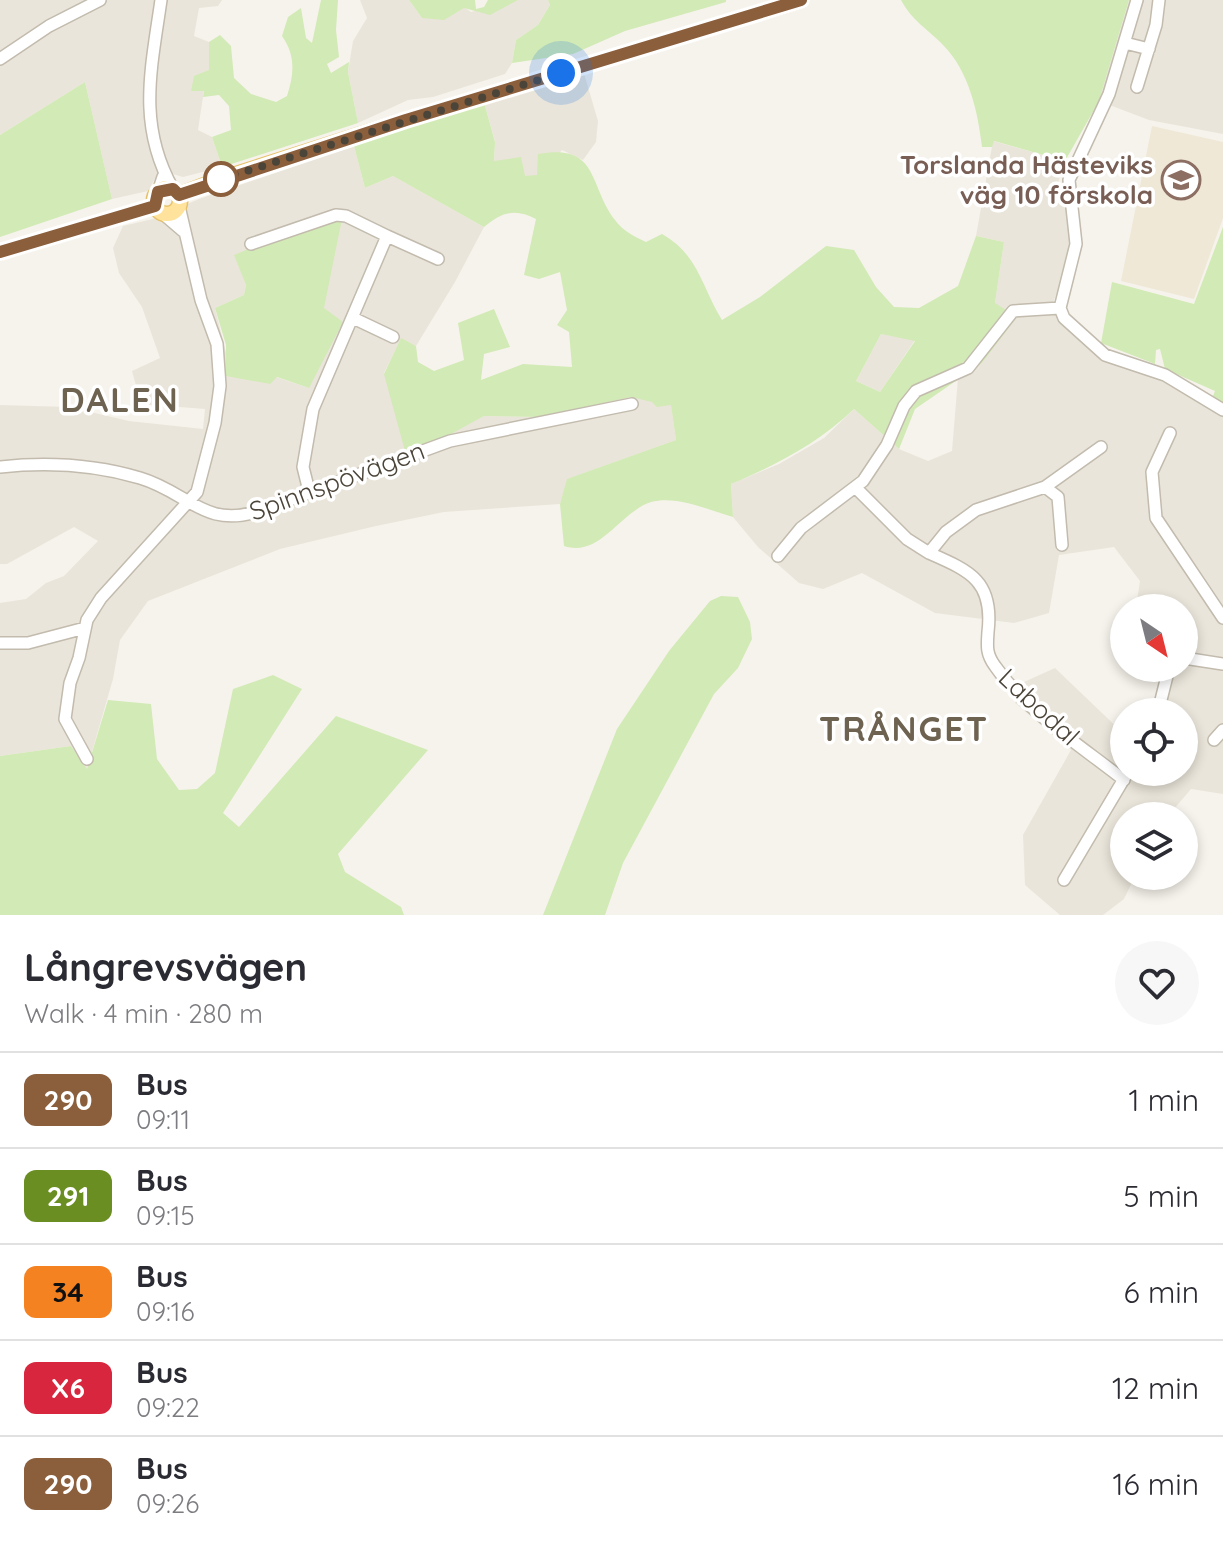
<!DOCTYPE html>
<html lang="en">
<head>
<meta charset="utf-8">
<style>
  :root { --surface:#fff; --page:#f7f7f7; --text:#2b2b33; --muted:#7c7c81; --line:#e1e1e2 }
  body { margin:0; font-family:Quicksand,sans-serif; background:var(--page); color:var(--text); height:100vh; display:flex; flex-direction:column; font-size:30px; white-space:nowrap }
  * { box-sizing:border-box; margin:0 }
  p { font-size:26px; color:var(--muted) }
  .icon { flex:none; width:44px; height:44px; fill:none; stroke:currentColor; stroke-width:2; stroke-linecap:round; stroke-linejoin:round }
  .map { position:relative; height:915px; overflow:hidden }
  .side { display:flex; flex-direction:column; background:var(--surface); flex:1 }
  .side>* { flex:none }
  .badge { padding:0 16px; border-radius:12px; font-size:28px; line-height:52px }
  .needle { width:52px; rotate:145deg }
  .tools { position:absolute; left:1110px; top:594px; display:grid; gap:16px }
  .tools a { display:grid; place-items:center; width:88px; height:88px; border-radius:50%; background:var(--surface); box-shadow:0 4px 12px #0003; font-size:40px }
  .you { position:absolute; width:40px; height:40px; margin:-20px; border:6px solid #fff; border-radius:50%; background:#1a73e8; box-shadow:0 0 0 12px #1a73e833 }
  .map>.badge { position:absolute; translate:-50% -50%; box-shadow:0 0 0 4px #fff }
  .round { display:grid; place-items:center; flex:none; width:84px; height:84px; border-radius:42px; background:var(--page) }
  .overview { display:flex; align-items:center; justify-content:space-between; height:136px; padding:0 24px }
  h1 { font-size:38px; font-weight:700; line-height:60px }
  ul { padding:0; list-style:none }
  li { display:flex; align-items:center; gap:24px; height:96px; padding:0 24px; border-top:2px solid var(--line) }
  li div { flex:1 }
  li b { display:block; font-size:30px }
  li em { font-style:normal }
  li .badge { min-width:88px; font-weight:700; text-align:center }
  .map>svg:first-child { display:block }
</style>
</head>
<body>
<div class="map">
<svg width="1223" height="915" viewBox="0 0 1223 915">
  <rect width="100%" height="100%" fill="#f6f3ec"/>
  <path fill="#eae5da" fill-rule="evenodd" d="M0,0H222L218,6L199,8L194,36L209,42V71L191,90H204L198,130L212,137L222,167L183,177L166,172L156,177L148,191L112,199L85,82L0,135Z
    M360,0H409L422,18L464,7L471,12L518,0H548L550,5L538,25L516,40L512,63L505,74L433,97L408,100L358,123L348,72L353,41L367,18Z
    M1129,0H1223V134L1149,120L1099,101Z
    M583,70L598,121L596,142L583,160L562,150L537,176H525L494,161L495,141L484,102Z
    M993,141L1065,161L1053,199L1067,206L1073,248L1053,303L1098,343L1122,357L1169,372L1223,403V794L1191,789L1168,816H1124V876H1135L1124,899L1103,915H1060L1025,885L1023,835L1071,750L1015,703L1024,682L1055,668L1124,734V772H1184V712H1154L1163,672L1150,668H1184V608H1136L1140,581L1114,547L1059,555L1049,613L1014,623L935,613L862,573L823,589L799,583L758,547L733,517L731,484L779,464L824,438L854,409L899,449L928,461L952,451L958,378L982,363L995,344V303L1004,242L976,236Z
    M354,146L365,188L393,176L484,227L455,282L416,346L401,339L384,373L466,425L484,416L541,417L631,397L671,404L676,440L568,479L560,504L444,512L376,526L280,549L148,601L120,640L113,679L87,769L71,746L0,756V603L26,599L46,583L64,576L98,541L74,527L7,564H0V405L69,407L129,421L203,429L205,409L141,404L132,371L160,358L142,307L119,273L113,248L123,226L157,218L165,223L188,216L185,205L199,199ZM235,255L309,388L228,361L215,308L244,295L246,285Z
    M881,334L915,340L880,392L856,381Z"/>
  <path fill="#efe8d6" d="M1152,126L1223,142V218L1194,299L1121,281Z"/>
  <path fill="#d2eab5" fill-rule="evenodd" d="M321,0H338L336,30L339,57L327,64L331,73L349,62L348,72L358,123L222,167L212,137L231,130L229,106L219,95L203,97L204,91H191L194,76L209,70V42L220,35L231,46L234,78L251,94L276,102L287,96C294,74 296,56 282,36L288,17L301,8L306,38L312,43Z
    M409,0H475L476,9L484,7L488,0H518L490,15L464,8L444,20L422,18Z
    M548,0H726V2L625,31L573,54L512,63L516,40L538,25L550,5Z
    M901,0H1129L1099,101L1065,161L994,141L992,147H982C978,112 969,71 943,45C928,29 912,21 901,0Z
    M85,82L112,199L0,237V135Z
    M484,102L495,142L494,161L521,157L525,176L537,175L538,154C599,143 588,184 615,220C623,231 635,237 646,242L662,234C699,255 701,286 722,320L760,297L826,246L854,250L876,287L894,307L919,308L958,286L976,236L1004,242L995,303L1017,317L982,363L915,409L899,449L854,409C817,444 778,464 731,484L733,517C709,510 676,495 651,502C620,512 600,558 564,546L560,504L567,479L676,440L671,405L657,407L652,402L631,397L541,417L484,416L451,434L405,451L384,374L401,338L416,346L418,362L434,371L464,360L458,323L494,309L510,347L484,354L481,380L523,364L572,367L569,332L557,325L567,310L560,272L539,279L524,275L536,219C515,208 502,212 484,227L393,176L365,188L354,146ZM881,334L915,341L880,392L856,381Z
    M342,219L324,308L343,322L309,388L277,377L270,384L226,376V345L215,308L244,295L246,285L234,255L308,225Z
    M1223,227V403L1213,396L1215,391L1165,369L1160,349L1156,350L1155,364L1101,343L1112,282L1194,304Z
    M721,596L738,597L750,622L752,639L738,668L714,694L623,863L605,915H543L617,729L669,651L710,601Z
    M273,675L302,689L223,813L239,827L336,716L428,750L338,854L345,872L401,907L404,915H0V756L71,746L87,769L108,700L151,704L157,759L179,790L197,789L215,773L233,689Z"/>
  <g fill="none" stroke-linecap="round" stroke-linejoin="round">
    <defs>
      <path id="minor" d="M161,0C151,70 137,125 173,189
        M1137,0L1109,94L1069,180L1076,244L1060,308L1064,318L1105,355L1165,375L1223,410
        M1125,43L1149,49
        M0,59L49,26L100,0
        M1137,87L1156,25L1159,0
        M158,192L163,177
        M162,213L183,231
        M387,236L438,259
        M251,244L336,215L346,216L387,236L313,409L303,467L309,491
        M353,318L393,337
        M1170,433L1152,472L1156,518L1223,618
        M0,467C46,462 96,465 140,478C188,492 204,529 259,511L450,441L632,404
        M1045,487L1058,497L1062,545
        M857,489L907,539L929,553L946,532L976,510L1045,487L1101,447
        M929,553C970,571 994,581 988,632C987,646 986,654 995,666C1027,712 1081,746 1124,780
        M778,556L801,528L863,481L887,445L904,406L916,391L968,368L1013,311L1060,308
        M0,643H28L85,628
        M1184,658L1223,664
        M1158,712L1169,668
        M1214,740L1223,730
        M87,759L65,719L70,683L79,658L87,620L101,598L197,492L215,423L220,386L217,344L201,300L179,206
        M1064,880L1128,772"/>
      <path id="major" d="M154 201a13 13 0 1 1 26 0a13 13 0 1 1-26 0Z
        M179,195L221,179L406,120L801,0
        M0,252L155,206"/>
    </defs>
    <use href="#minor" stroke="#c2bbae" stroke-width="14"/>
    <use href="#major" stroke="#e6c16a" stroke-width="17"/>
    <use href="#minor" stroke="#fff" stroke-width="11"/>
    <use href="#major" stroke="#ffe39c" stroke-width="14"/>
  </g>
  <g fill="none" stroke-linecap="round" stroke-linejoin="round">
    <defs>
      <path id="line" d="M0,252L155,206L158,192L173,189L179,195L406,120L801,0"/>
    </defs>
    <use href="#line" stroke="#fff" stroke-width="18"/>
    <use href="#line" stroke="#8b5e3c" stroke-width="12"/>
    <path stroke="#4b4439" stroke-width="8" stroke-dasharray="0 14.4" d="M221,179L561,73"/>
  </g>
  <defs>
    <symbol id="school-ring" viewBox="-11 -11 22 22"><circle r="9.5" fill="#fff" stroke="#8d6e63" stroke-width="1.5"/><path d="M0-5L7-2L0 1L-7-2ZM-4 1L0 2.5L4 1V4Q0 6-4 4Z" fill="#8d6e63"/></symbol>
  </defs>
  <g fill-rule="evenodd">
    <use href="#school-ring" x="1159" y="158" width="44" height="44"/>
  </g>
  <circle fill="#fff" stroke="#8b5e3c" stroke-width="4" cx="221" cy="179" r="16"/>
  <g text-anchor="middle" stroke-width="7" stroke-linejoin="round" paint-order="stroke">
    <g font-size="26" font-weight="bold" fill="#785e54" stroke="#fff" text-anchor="end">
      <text x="1153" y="174">Torslanda Hästeviks<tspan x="1153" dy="30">väg 10 förskola</tspan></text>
    </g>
    <g font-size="26" fill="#4b4439" stroke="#fff">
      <text transform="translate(337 481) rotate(-20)" y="9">Spinnspövägen</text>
      <text transform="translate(1039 707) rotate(43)" y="9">Labodal</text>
    </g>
    <g font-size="34" font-weight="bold" letter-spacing="2" fill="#6e6250" stroke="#fff">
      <text x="120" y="412">DALEN</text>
      <text x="904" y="741">TRÅNGET</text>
    </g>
  </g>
</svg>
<div class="tools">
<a><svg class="needle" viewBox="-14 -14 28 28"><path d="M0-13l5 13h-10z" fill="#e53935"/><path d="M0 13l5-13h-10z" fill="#7c7c81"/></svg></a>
<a><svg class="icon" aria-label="locate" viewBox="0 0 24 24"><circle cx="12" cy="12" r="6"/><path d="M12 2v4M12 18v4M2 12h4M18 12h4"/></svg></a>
<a><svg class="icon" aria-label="layers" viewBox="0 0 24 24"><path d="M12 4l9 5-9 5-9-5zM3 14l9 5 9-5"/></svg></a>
</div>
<div class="you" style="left:561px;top:73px"></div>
</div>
<section class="side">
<div class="overview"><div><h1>Långrevsvägen</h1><p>Walk · 4 min · 280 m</p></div><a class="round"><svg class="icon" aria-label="heart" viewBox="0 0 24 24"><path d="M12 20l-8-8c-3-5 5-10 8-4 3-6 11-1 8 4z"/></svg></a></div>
<ul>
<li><span class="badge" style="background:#8b5e3c;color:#fff">290</span><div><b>Bus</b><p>09:11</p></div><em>1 min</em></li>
<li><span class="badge" style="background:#6b8e23;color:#fff">291</span><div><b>Bus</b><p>09:15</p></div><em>5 min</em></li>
<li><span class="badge" style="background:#f58220;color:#111">34</span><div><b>Bus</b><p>09:16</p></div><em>6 min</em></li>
<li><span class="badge" style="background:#d7263d;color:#fff">X6</span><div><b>Bus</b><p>09:22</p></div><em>12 min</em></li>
<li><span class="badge" style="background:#8b5e3c;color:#fff">290</span><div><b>Bus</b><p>09:26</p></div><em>16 min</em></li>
</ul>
</section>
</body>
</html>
